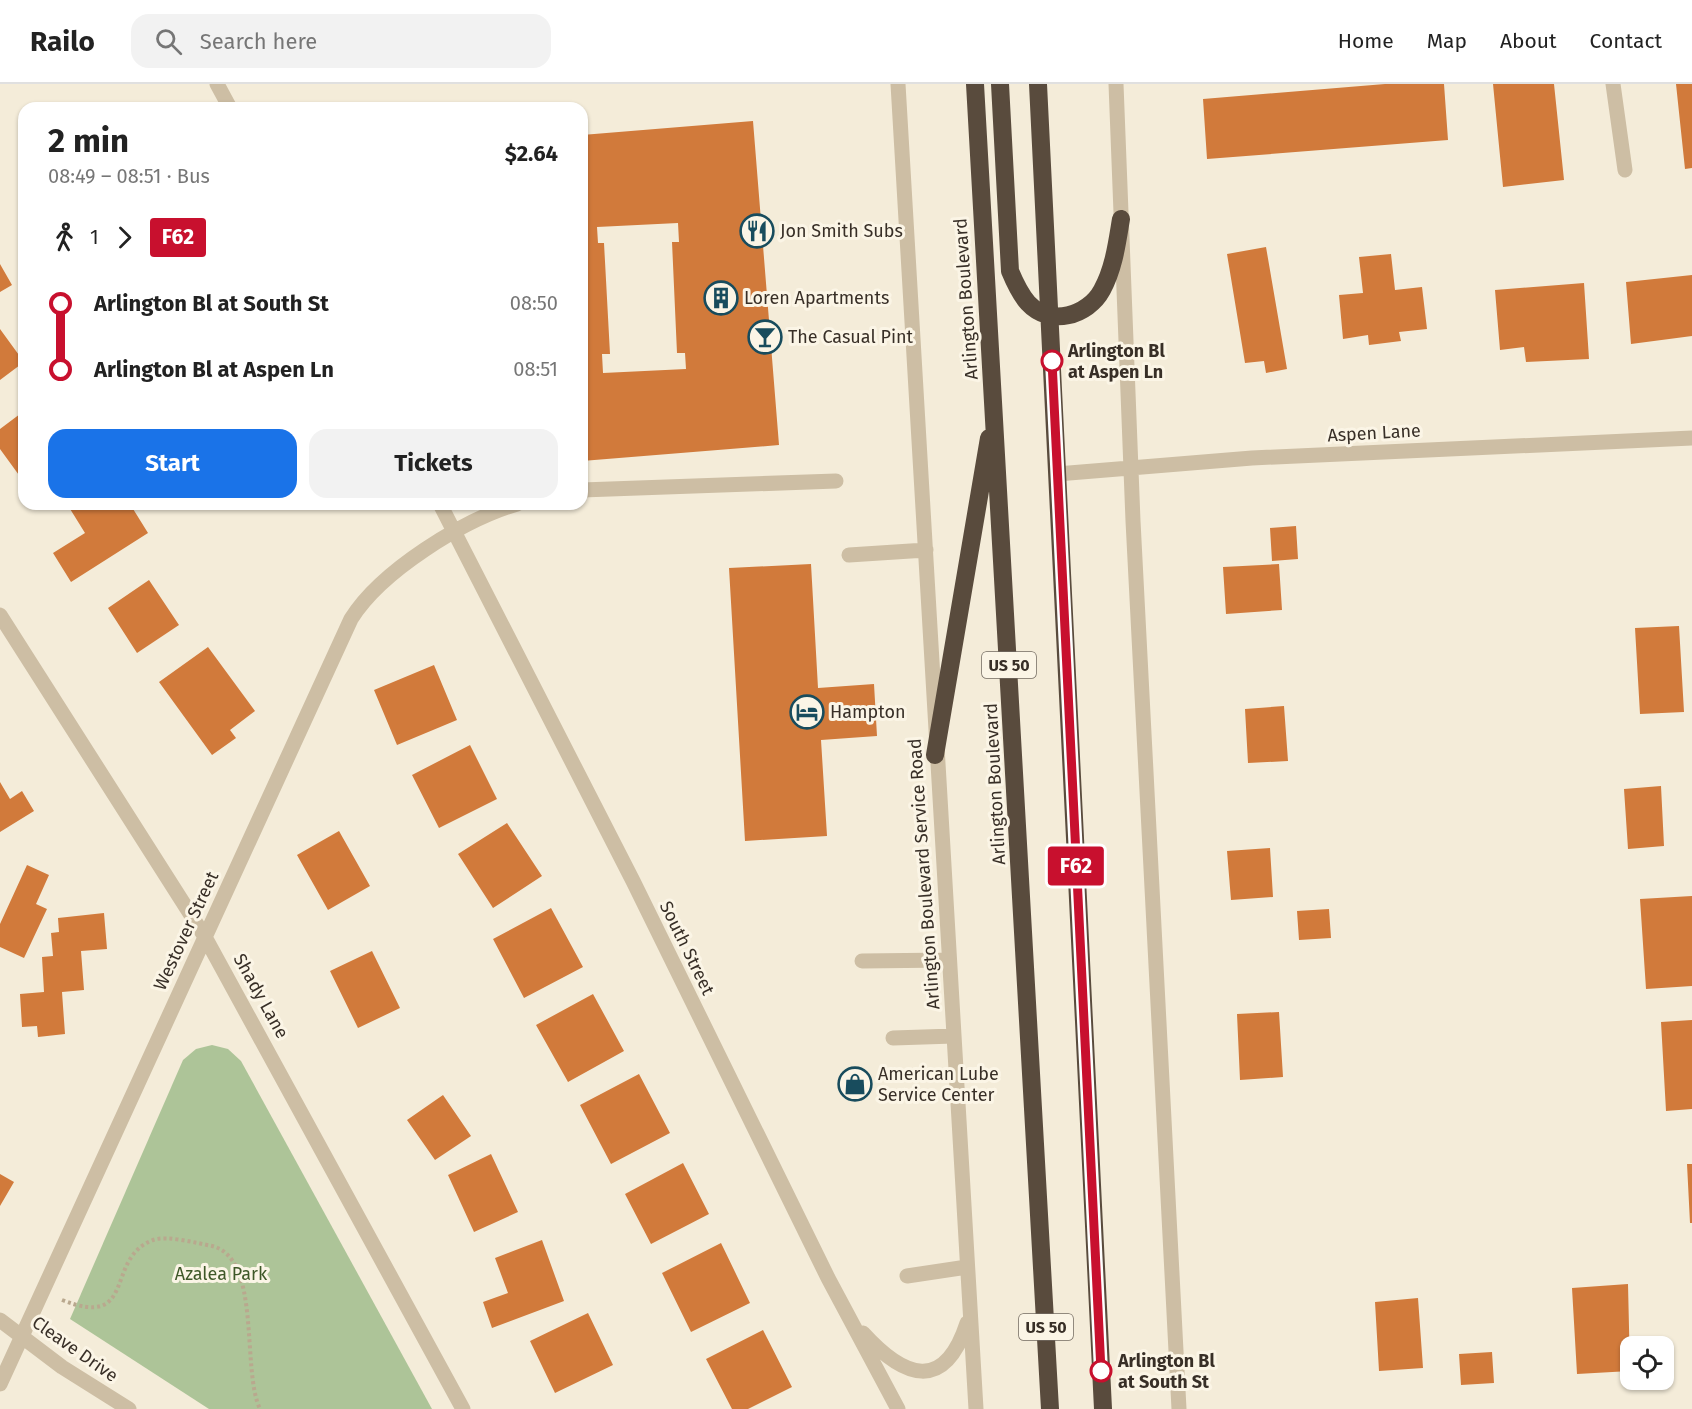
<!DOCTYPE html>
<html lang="en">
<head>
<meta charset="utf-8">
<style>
  :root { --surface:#fff; --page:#f2f2f2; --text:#222; --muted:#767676; --line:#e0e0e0; --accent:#1a73e8 }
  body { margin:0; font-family:"Fira Sans",sans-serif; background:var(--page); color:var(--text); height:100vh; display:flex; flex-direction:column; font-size:22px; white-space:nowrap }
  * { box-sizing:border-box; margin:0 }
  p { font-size:20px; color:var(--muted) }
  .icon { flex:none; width:33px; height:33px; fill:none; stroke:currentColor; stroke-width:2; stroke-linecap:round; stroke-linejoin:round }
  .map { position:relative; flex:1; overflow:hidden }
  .side { position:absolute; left:18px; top:18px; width:570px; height:408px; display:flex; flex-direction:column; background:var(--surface); border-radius:18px; box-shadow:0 2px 4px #0004 }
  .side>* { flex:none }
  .badge { padding:0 12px; border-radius:4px; font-size:21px; line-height:39px }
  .buttons { position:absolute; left:1620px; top:1252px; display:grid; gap:12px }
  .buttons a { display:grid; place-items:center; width:54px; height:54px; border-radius:12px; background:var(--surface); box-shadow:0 2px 4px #0004; font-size:30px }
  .map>.badge { position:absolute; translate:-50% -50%; box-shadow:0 0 0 3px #fff }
  .legs { display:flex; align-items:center; gap:9px; height:66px; padding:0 30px; font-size:20px }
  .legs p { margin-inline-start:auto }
  .headline { display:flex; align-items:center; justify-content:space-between; height:102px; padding:0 30px }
  h1 { font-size:33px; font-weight:700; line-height:45px }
  .primary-button { display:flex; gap:12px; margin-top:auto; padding:12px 30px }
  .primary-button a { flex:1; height:69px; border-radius:18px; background:var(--accent); color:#fff; font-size:24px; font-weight:700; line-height:69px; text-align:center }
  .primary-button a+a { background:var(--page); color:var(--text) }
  ul { padding:0 30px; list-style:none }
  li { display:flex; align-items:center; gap:21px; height:66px; font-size:22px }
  li i { display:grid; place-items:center; width:9px; height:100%; margin:0 8px; background:currentColor }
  li i::after { content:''; width:15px; height:15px; margin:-8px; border:4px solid; border-radius:50%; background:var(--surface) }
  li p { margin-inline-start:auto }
  li:first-child i { background:linear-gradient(#0000 50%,currentColor 0) }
  li:last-child i { background:linear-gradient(currentColor 50%,#0000 0) }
  header { display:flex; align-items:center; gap:36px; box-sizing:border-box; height:84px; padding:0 30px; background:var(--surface); border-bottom:2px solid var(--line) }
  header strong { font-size:28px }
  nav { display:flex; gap:33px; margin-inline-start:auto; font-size:21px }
  .search { width:420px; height:54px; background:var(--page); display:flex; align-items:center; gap:15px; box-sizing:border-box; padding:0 21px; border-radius:18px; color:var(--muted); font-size:22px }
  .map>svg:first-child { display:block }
</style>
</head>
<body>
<header>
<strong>Railo</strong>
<div class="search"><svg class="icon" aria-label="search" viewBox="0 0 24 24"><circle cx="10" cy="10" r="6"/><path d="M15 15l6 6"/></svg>Search here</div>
<nav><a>Home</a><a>Map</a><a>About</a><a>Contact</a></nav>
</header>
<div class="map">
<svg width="1692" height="1325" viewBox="0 0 1692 1325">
  <rect width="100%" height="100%" fill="#f4ecd9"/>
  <path fill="#adc498" d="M212,961L228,965L241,977L432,1325H209L70,1235L183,976L196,965Z"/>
  <path fill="#d17a3b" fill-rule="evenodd" d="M1385,0H1444L1448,56L1207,75L1203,15Z
    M1493,0H1554L1564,96L1503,103Z
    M1676,0H1692V84L1685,85Z
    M753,37L779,361L582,377V51ZM678,139L679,158H672L677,269H685L686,285L603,289L602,270H610L604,159H598L597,143Z
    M1266,163L1287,285L1266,289L1264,277L1245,279L1227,170Z
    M1391,170L1395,206L1422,203L1427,245L1399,248L1401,257L1369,261L1368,251L1343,255L1339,211L1363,209L1359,173Z
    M0,180L12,201L0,208Z
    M1692,191V252L1631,260L1626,198Z
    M1584,199L1589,275L1526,278L1524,263L1500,266L1495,206Z
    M0,245L24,278L0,296Z
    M24,327V398L0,365V345Z
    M67,420H130L148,449L71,498L53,469L85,449Z
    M1296,442L1298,475L1272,477L1270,444Z
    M811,480L818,604L874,600L877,652L821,656L827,752L745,757L729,484Z
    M1279,480L1282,526L1226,530L1223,483Z
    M149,496L179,541L137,569L108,524Z
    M1679,542L1684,628L1640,630L1635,544Z
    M208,563L255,627L230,646L236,654L212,671L159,598Z
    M434,581L457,636L397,661L374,606Z
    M1284,622L1288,677L1248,679L1245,625Z
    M470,661L497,715L439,744L412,691Z
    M0,698L10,715L22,707L34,727L0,748Z
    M1661,702L1664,762L1628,765L1624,705Z
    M507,739L542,792L493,824L458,770Z
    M339,747L370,802L328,826L297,771Z
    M1270,764L1273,813L1231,816L1227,767Z
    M27,781L49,791L36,820L47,825L24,874L0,863V840Z
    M1692,812V902L1646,905L1640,815Z
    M551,824L583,883L524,914L493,855Z
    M1329,825L1331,854L1299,856L1297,827Z
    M104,829L107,865L81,867L84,906L62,908L65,950L38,953L37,942L22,943L20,910L44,908L42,873L53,872L51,849L59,848L58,834Z
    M372,867L400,924L358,944L330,887Z
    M593,910L624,967L568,998L536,941Z
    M1279,928L1283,993L1240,996L1237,930Z
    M1692,936V1025L1666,1027L1661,938Z
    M639,990L670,1049L611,1080L580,1021Z
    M443,1011L471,1052L435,1076L407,1036Z
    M491,1070L518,1128L474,1148L448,1091Z
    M683,1079L709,1130L651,1160L625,1110Z
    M1687,1080H1692V1139H1690Z
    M0,1090L14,1098L0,1122Z
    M542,1156L564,1217L492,1244L483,1218L508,1209L495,1174Z
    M721,1159L750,1219L691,1248L662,1189Z
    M1628,1200L1630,1287L1577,1290L1572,1204Z
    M1418,1214L1423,1284L1379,1287L1375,1218Z
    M588,1229L613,1281L555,1309L530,1257Z
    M763,1246L792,1303L748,1325H732L706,1275Z
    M1492,1268L1494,1299L1461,1301L1459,1270Z"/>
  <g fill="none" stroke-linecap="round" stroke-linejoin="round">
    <path stroke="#b9a88e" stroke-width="4" stroke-dasharray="3 3" stroke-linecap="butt" d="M62,1216C138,1246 104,1174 153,1156C166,1151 197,1159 212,1162C262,1174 241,1285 260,1325"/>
    <path stroke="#cdbea4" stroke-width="15" d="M217,0L230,24
      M898,0L976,1325
      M1116,0L1133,437L1179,1325
      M1613,0L1625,86
      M1057,390L1252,374L1692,354
      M582,406L836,397
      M440,420L633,797L828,1194L898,1325
      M849,471L926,466
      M0,531L205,853L463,1325
      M862,877L949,876
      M893,954L954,952
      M907,1192L967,1183
      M0,1236L62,1283L129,1325
      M863,1249C904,1294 944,1309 967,1239
      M0,1300L351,535C381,487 463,436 517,420"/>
    <path stroke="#594b3d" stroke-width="18" d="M975,0L1050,1325
      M1000,0L1010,187C1015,199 1020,210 1028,219C1050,243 1088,232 1102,206C1114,184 1117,159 1121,135
      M1038,0L1103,1325
      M935,671L989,354"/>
  </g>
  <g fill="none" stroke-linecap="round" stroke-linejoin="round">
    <defs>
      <path id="line-1" d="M1052,277L1101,1287"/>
    </defs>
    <use href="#line-1" stroke="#fff" stroke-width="14"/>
    <use href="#line-1" stroke="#c8102e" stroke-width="9"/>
  </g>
  <defs>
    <symbol id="restaurant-ring" viewBox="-11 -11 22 22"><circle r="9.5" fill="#fbf5e6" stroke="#184c5d" stroke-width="1.5"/><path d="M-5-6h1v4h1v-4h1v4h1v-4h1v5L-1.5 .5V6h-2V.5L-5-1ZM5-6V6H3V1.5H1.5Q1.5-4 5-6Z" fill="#184c5d"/></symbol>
    <symbol id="building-ring" viewBox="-11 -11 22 22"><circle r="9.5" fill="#fbf5e6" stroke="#184c5d" stroke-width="1.5"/><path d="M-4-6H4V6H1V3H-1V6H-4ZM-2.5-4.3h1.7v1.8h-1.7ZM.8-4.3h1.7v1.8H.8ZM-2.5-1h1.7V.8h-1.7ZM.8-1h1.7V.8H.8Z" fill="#184c5d"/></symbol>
    <symbol id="bar-ring" viewBox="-11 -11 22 22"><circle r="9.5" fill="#fbf5e6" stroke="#184c5d" stroke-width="1.5"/><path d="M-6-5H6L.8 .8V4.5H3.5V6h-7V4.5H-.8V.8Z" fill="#184c5d"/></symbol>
    <symbol id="hotel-ring" viewBox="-11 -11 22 22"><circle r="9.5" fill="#fbf5e6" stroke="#184c5d" stroke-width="1.5"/><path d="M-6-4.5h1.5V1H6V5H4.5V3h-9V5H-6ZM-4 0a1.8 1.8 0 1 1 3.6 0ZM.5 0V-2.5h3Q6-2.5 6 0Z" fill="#184c5d"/></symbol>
    <symbol id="shop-ring" viewBox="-11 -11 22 22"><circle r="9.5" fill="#fbf5e6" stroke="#184c5d" stroke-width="1.5"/><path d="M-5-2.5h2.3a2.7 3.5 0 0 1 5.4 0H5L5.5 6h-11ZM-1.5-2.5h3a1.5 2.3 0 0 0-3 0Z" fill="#184c5d"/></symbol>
  </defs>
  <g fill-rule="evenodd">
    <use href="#restaurant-ring" x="738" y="128" width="38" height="38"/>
    <use href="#building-ring" x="702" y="195" width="38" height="38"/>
    <use href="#bar-ring" x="746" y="234" width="38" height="38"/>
    <use href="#hotel-ring" x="788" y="609" width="38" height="38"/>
    <use href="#shop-ring" x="836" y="981" width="38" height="38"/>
  </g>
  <g fill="#fff" stroke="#c8102e" stroke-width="3">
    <circle cx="1052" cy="277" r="10"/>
    <circle cx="1101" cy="1287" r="10"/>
  </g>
  <g text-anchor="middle" stroke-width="6" stroke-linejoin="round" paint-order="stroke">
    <g fill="#fbf5e6" stroke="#726a60" stroke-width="1.5">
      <rect x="982" y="568" width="54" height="26" rx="4.5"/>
      <rect x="1019" y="1230" width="54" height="26" rx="4.5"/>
    </g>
    <g font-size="16" font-weight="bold" fill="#382f27">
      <text x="1009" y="587">US 50</text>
      <text x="1046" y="1249">US 50</text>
    </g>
    <g font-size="18" fill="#382f27" stroke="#fbf5e6" text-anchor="start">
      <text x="780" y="153">Jon Smith Subs</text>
      <text x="744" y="220">Loren Apartments</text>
      <text x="788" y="259">The Casual Pint</text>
      <text x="830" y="634">Hampton</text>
      <text x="878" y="996">American Lube<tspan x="878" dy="21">Service Center</tspan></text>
    </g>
    <g font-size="18" fill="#382f27" stroke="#fbf5e6">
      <text transform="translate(966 215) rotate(-94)" y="6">Arlington Boulevard</text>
      <text transform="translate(1374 349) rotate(-3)" y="6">Aspen Lane</text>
      <text transform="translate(995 700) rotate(-93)" y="6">Arlington Boulevard</text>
      <text transform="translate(924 790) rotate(-94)" y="6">Arlington Boulevard Service Road</text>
      <text transform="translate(186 847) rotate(-65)" y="6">Westover Street</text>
      <text transform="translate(687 864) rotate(64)" y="6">South Street</text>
      <text transform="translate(261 912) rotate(61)" y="6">Shady Lane</text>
      <text transform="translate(75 1265) rotate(35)" y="6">Cleave Drive</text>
    </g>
    <g font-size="18" font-weight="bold" fill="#382f27" stroke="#fbf5e6" text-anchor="start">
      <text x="1068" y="273">Arlington Bl<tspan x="1068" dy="21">at Aspen Ln</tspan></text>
      <text x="1118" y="1283">Arlington Bl<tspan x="1118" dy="21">at South St</tspan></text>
    </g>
    <g font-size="18" fill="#3e5828" stroke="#fbf5e6">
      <text x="221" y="1196">Azalea Park</text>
    </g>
  </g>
</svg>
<div class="buttons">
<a><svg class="icon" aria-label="locate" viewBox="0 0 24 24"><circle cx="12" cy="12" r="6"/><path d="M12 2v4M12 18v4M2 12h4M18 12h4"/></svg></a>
</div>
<b class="badge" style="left:1076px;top:782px;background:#c8102e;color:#fff">F62</b>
<section class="side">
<div class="headline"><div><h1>2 min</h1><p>08:49 – 08:51 · Bus</p></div><b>$2.64</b></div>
<div class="legs"><svg class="icon" aria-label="walk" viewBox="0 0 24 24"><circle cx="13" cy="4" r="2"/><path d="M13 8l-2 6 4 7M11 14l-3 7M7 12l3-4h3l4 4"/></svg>1<svg class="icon" aria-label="forward" viewBox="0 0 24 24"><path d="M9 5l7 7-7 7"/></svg><b class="badge" style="background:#c8102e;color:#fff">F62</b></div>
<ul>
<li><i style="color:#c8102e"></i><b>Arlington Bl at South St</b><p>08:50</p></li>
<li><i style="color:#c8102e"></i><b>Arlington Bl at Aspen Ln</b><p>08:51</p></li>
</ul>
<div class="primary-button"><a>Start</a><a>Tickets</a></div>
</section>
</div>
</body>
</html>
